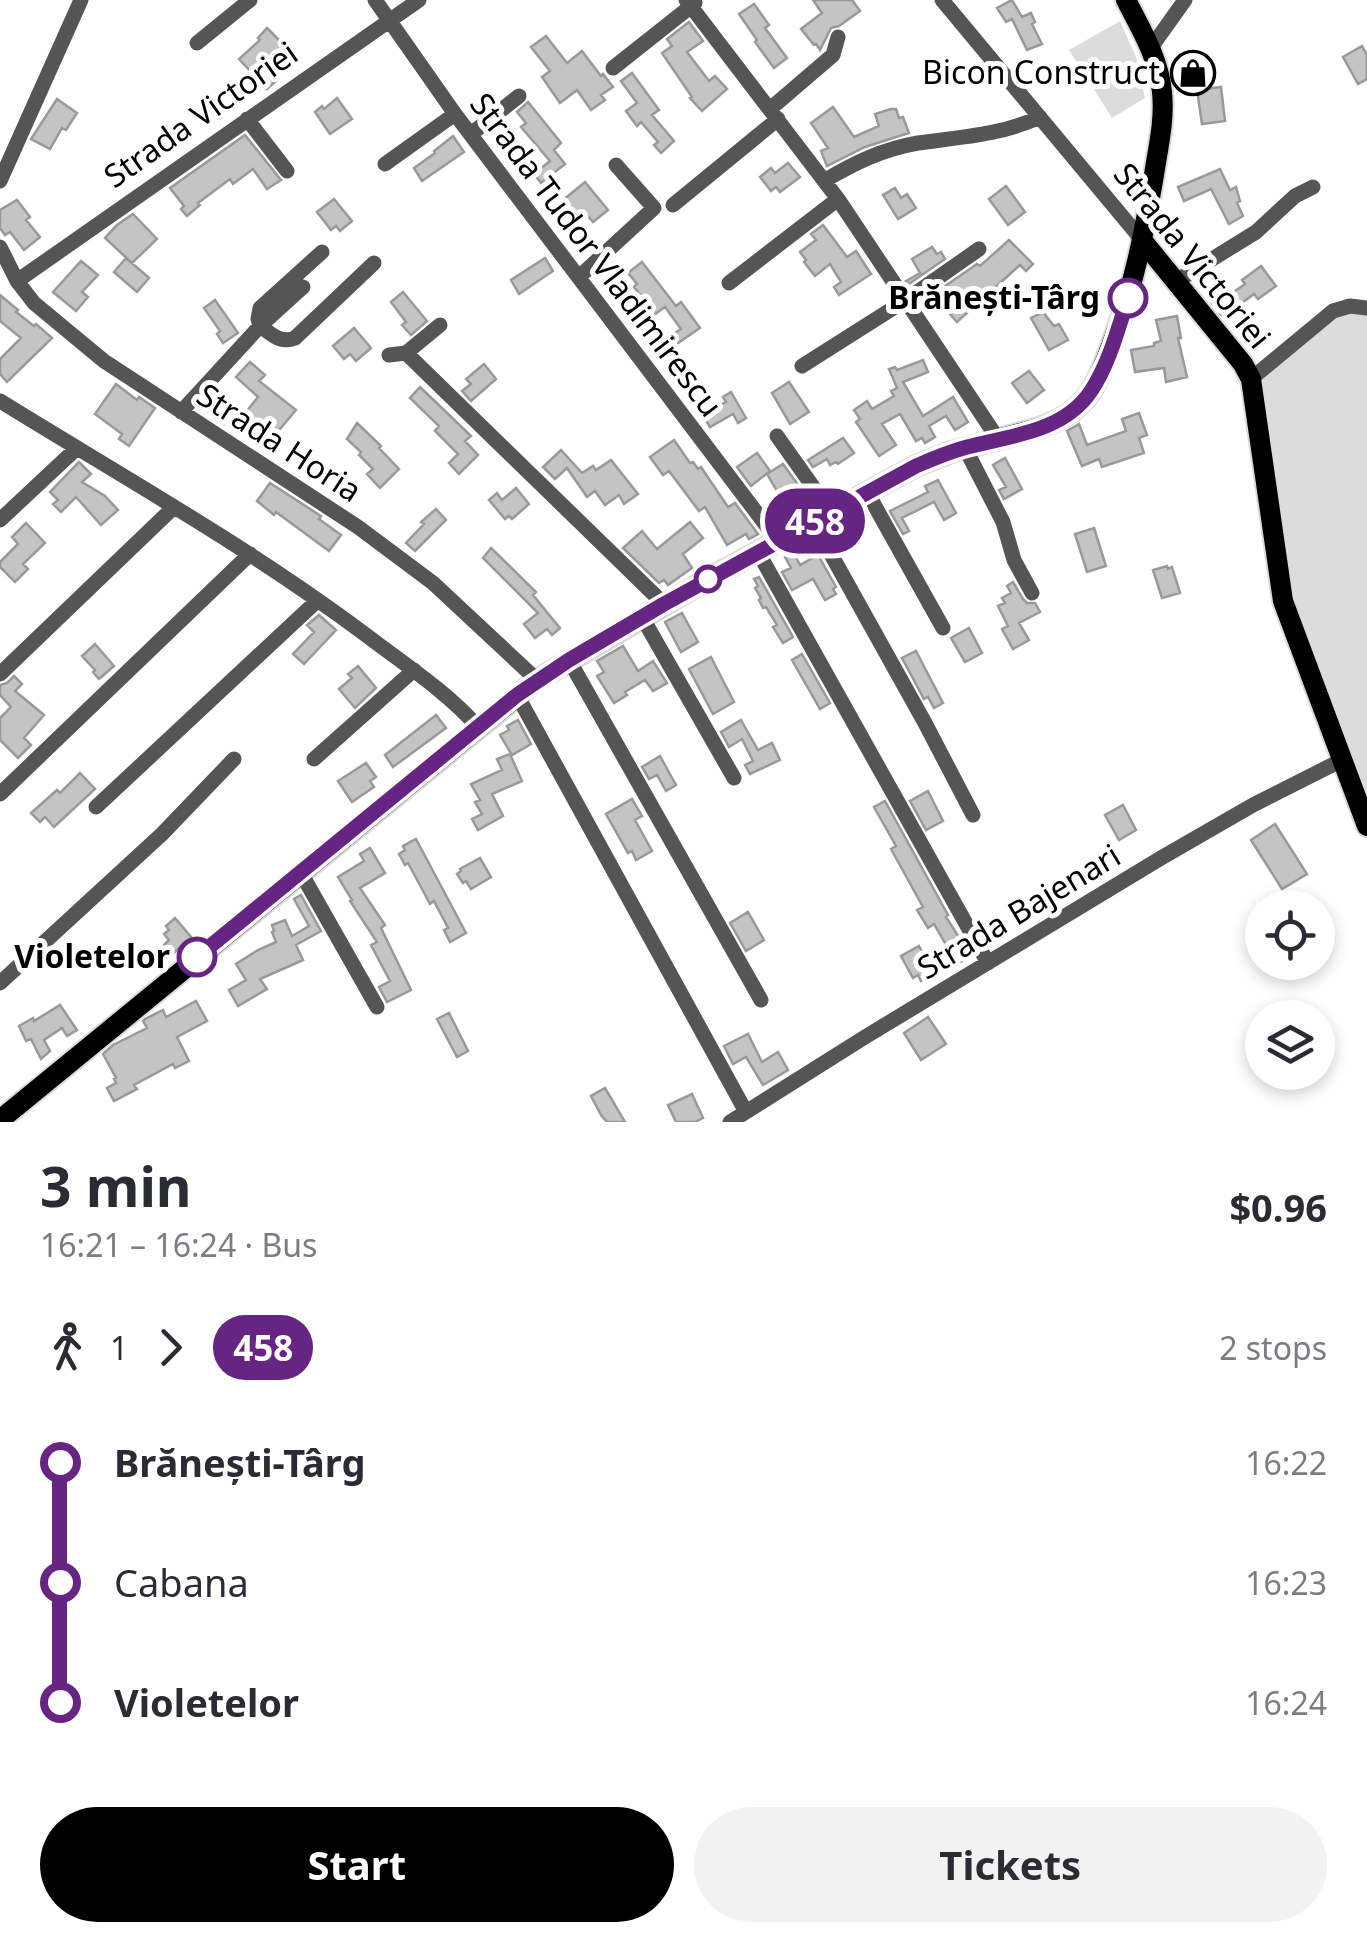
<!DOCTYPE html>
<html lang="en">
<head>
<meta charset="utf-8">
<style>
  :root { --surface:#fff; --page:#f2f2f3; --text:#2b2b33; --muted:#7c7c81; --accent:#000 }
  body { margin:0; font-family:"Noto Sans",sans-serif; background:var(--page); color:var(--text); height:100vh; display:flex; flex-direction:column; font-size:38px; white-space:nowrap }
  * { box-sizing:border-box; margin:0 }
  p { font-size:32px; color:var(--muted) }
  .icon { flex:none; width:55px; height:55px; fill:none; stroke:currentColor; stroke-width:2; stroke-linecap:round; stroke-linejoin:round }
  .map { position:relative; height:1122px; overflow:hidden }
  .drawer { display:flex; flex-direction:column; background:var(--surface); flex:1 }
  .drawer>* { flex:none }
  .badge { padding:0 20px; border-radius:32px; font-size:35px; line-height:65px }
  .fabs { position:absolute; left:1245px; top:890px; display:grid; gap:20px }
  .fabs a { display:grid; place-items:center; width:90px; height:90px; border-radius:50%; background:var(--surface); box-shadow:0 5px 15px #0003; font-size:50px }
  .map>.badge { position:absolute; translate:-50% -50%; box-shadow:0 0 0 5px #fff }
  .legs { display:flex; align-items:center; gap:15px; height:110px; padding:0 40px; font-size:32px }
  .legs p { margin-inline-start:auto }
  .head { display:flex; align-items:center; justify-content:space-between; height:170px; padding:0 40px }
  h1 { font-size:55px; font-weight:700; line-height:75px }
  .button { display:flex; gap:20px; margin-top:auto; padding:20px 40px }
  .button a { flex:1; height:115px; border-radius:60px; background:var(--accent); color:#fff; font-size:40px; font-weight:700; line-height:115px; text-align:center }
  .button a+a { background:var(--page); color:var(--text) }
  ul { padding:0 40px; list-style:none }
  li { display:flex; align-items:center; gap:35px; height:120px; font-size:38px }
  li i { display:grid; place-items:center; width:15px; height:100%; margin:0 12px; background:currentColor }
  li i::after { content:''; width:25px; height:25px; margin:-12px; border:8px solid; border-radius:50%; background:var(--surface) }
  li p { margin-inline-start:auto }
  li:first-child i { background:linear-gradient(#0000 50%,currentColor 0) }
  li:last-child i { background:linear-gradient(currentColor 50%,#0000 0) }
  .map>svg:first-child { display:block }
</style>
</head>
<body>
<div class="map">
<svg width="1367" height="1122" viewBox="0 0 1367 1122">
  <rect width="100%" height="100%" fill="#fff"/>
  <path fill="#dcdcdc" d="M1120,21L1136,57L1145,98L1112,118L1069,50Z
    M1340,312L1367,313V809L1288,603L1254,379Z"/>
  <path fill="#c4c4c4" stroke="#999" stroke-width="2.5" d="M813,0H852L860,11L839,26L831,28L820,50L816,44L814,45L801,29L822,13Z
    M1012,0L1022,17L1031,13L1035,22L1032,24L1042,44L1027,50L1012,19L1006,22L997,8Z
    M754,4L769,25L765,28L787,58L774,68L755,42L757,40L739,14Z
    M689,22L703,41L687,52L709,81L715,76L727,89L702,111L690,98L692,97L662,53L672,46L667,39Z
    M267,28L294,55L274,76L277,80L267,89L239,59L260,40L258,38Z
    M546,36L567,63L582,51L601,76L603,74L613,87L601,95L605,100L591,110L577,90L560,103L542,77L550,71L531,47Z
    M1362,46L1367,55V79L1358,84L1343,57Z
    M632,73L659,110L652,115L674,141L661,153L654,145L658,142L641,122L637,126L626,111L637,103L621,81Z
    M1221,87L1225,121L1202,124L1197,90Z
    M337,98L352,119L330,134L315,112L322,106L324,109Z
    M57,99L77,113L66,130L62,128L50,149L31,139Z
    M528,102L561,143L554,150L565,164L541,183L534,174L550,161L521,127L526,123L517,112Z
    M833,107L854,137L879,126L875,114L891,109H896L899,118L903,117L909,133L865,147L827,166L821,151L828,148L811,123Z
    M245,135L281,180L267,189L253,169L233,184L230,179L198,203L200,205L187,216L181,209L184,206L170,188Z
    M453,136L464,152L422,181L414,168L435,153L434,151Z
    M788,163L800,177L780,192L776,187L771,191L760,177L771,168L775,173Z
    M1220,169L1230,190L1236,187L1240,201L1237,203L1243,216L1229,224L1211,189L1184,201L1178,187Z
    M585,182L608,210L593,222L582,209L571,219L568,216L561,222L551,210Z
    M1006,186L1025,212L1008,225L989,199Z
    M895,188L901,198L907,194L916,208L898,219L883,195Z
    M334,199L352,221L340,231L336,226L331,230L317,212Z
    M17,200L30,217L26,220L40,237L24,250L10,232L5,235L0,228V210Z
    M133,214L157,239L132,263L105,238L117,225Z
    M823,225L847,257L856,251L871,274L839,295L834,287L841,282L830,264L815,276L804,262L806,260L800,252L816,240L811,234Z
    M1009,240L1033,264L1026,271L1020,265L957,322L949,313L952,311L938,291L977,264L980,266Z
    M932,247L937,254L941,252L945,259L909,284L906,281L920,273L912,259Z
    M126,258L149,278L137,292L114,272Z
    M545,258L553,271L519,294L511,280Z
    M81,261L98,275L82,292L88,297L76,311L53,292Z
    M642,262L676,306L681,302L700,328L678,343L672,335L681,329L665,307L637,327L630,318L648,305L634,287L637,284L628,273Z
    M1261,266L1276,286L1258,299L1254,294L1223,317L1206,296L1213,291L1221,301L1245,284L1242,280Z
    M403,292L427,321L411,335L402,325L406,322L391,302Z
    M0,295L18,310L16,312L34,326L36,324L52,338L7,382L0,374V359L21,338L0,321Z
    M215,300L238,333L223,343L217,334L220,331L204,308Z
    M1043,312L1054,326L1059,324L1068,340L1049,350L1031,318Z
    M1177,316L1181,338H1178L1187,377L1166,382L1164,368L1135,372L1131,350L1154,346V343L1161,341L1156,320Z
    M354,328L371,348L356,361L350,354L344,359L333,346Z
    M923,360L928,372L903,382L923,416L953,397L968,422L955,430L946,416L929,426L935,437L925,443L922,438L916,441L900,414L882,424L896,445L879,456L856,422L860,419L854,410L867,401L872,409L894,396L891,391L897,388L889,369L895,367L897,370Z
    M250,362L265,375L259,381L296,410L264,448L255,440L265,428L246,412L258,397L236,377Z
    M484,364L496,379L471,401L462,391L471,384L466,379Z
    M1029,371L1044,390L1027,403L1012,383Z
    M789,382L809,412L790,424L772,393Z
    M116,384L137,400L139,397L155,408L129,446L119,439L122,434L95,414Z
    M420,387L471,436L465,441L478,455L459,474L449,463L458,454L435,431L439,426L410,398Z
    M219,392L238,407L224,424L205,409Z
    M731,392L746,418L738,423L733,414L710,427L704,418L716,411L714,408L726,402L723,397Z
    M1139,413L1147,435L1139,438L1144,453L1102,467L1099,459L1082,466L1067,431L1079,424L1087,445L1126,431L1122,419Z
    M357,423L381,446L379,448L399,469L380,488L367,474L373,469L359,455L361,452L347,439Z
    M843,438L854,453L838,464L836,462L830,465L827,459L813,467L808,460Z
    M674,440L690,463L693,462L698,469L701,467L728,507L735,503L758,534L749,539L746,534L727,545L705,507L699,511L669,471L663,475L650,457Z
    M561,450L582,473L593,466L596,470L611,460L638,494L624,504L619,495L605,505L595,491L587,497L567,468L555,479L543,467Z
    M757,453L770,471L751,486L737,467Z
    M1005,458L1022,489L1004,499L999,490L1006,487L993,465Z
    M79,462L91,474L82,482L105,496L118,510L101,525L76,497L61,512L53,504L58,500L50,492Z
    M783,464L811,503L804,508L792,487L785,492L782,487L777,491L767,474Z
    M938,480L956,513L944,520L934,502L902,518L909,531L903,534L890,511L928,492L925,486Z
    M270,483L321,516L319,519L341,535L329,551L280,515L276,512L274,515L257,501Z
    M516,488L529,504L512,519L509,516L505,519L489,500L497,493L502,500Z
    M436,509L446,520L415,551L406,543L424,524L421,522Z
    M690,522L703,538L683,554L692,568L668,585L664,580L659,583L623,548L642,531L657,549Z
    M26,523L45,543L23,564L28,569L15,582L0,567V562L18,544L12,537Z
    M1094,528L1106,566L1087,572L1075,534Z
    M491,548L536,592L533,595L560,628L552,635L547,629L535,638L524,624L538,613L483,558Z
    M793,552L800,565L818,555L836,587L833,589L836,594L825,600L813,579L792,590L782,572L791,568L785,557Z
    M1167,566L1168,569L1172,567L1180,593L1162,598L1153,570Z
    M759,577L793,637L783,643L773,627L777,625L766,607L763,608L759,600L761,598L755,588L758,586L754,579Z
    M1013,582L1023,599L1027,603H1035L1040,612L1019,623L1029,640L1013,649L1002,629L1008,626L998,606L1005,603L1002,598L1011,593L1007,586Z
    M682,613L698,642L681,652L665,622Z
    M319,615L336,630L304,664L293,654L314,632L307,625Z
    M969,628L982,653L965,662L951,638Z
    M95,644L114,666L99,679L93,672L95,670L82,656Z
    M623,646L638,671L653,661L667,683L653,691L645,680L625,692L627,695L614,703L597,676L604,672L597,661Z
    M916,651L943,703L934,708L928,697L924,699L902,658Z
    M802,654L830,703L820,709L792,660Z
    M711,657L734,702L713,714L689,669Z
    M358,666L376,688L355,708L339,689L352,678L348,674Z
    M14,676L22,684L15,691L44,715L24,738L31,745L18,758L0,740V718L11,707L0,695V685L7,683Z
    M436,715L446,728L393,767L385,755Z
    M518,720L531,744L512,755L500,735L509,730L507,726Z
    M741,720L758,750L772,743L780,760L750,774L745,765L753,761L742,739L729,747L721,732Z
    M510,754L522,781L492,794L503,816L478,830L472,819L482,814L475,802L480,800L471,784L502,770L497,759Z
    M660,756L676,785L666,791L657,775L649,779L642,767Z
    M366,763L376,777L370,781L374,787L352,802L338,781Z
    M80,773L95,789L54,827L45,817L40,822L31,813L57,790L60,793Z
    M928,791L943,821L926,830L910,801Z
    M632,799L642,816L635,820L652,851L636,860L632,851L628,853L606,814Z
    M885,801L948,915L946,917L971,956L957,964L934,924L928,928L917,910L923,907L891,849L896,846L874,807Z
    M1123,805L1136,830L1119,840L1105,815Z
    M1275,824L1307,874L1282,889L1251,840Z
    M416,839L466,933L450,942L444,930L448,928L434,901L430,904L408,863L405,865L399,854L405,850L403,846Z
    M370,848L385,873L360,888L385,925L381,928L411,990L387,1002L379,987L390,981L371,945L377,942L350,901L352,900L338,877L364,861L360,854Z
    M480,858L491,877L471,889L466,881L463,883L457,874L461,871L460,869Z
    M301,895L321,931L296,945L303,960L260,979L267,989L238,1006L229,990L246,980L236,964L258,950L276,942L272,932L274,931L272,925L285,920L292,936L309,926L294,899Z
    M748,912L764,940L746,951L730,923Z
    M175,918L192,938L171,955L163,946L169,940L164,934L169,930L166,926Z
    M919,946L934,973L921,981L918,975L913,978L901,956Z
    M196,1001L207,1021L177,1037L189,1061L175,1068L173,1064L134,1085L137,1089L114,1101L107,1088L116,1083L114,1079L116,1078L103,1054L113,1045L147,1028L143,1021L145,1019L163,1010L166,1017Z
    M60,1005L77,1030L67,1036L62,1028L44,1040L50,1051L41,1059L31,1039L26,1041L19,1026L33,1018L34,1021Z
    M449,1013L468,1051L457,1057L437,1019Z
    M928,1017L946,1044L921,1060L904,1033Z
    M748,1034L762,1062L778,1052L788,1070L763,1085L746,1057L733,1064L724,1046Z
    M605,1088L625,1122H607L601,1115L591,1096Z
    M692,1094L703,1118L695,1122H676L668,1105Z"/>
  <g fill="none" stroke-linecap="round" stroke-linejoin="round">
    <defs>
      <path id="major" d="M1142,240L1243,364L1251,379L1283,601L1367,826
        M0,1120L537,680L710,578L916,466L951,452L1039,428C1059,421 1076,412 1089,394C1099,380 1105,362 1111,346C1133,291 1144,233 1154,175C1158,148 1165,120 1162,92C1159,59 1141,29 1126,0"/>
    </defs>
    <use href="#major" stroke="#dbdbdb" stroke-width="24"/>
    <path stroke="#555" stroke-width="15" d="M375,0L455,114L778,541
      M686,0L838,199L998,439
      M942,0L1142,240
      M197,43L250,0
      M1150,49L1185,0
      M613,68L695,3
      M770,109L833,55L838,37
      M247,119L287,171
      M471,134L519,96
      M385,164L455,114
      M0,181L81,0
      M824,181C854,163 883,149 918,143C961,137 1001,135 1040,117
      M673,205L778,119
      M0,247L17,281L34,303L104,361L358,527L433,583L537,680
      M579,277L654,208L616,165
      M17,281L419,0
      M1175,282L1256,232L1295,196L1313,187
      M729,283L838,199
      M260,326L258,319L260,308L322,252
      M260,326L303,287
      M406,353L664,604
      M389,355L406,353L440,325
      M802,366L906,300L979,249
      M1251,379L1333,311L1350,306L1367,308
      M0,401C123,477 250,548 366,635C404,664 446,691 478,727
      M181,412L260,326C272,334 280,344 295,338L374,263
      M777,436L831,512
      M965,448L1003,522L1014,560L1032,593
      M867,492L943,628
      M0,520L77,448
      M813,522L925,723L973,815
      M758,552L988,963
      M642,617L734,778
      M569,660L761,1000
      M0,674L174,507
      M517,695L746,1112
      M314,759L414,670
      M0,794L250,554
      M96,807L318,600
      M301,873L377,1007
      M0,983L162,834L234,759
      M730,1122L865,1037L1161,858L1253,805L1342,760"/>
    <use href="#major" stroke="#000" stroke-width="20"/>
  </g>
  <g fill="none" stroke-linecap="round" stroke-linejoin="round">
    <defs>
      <path id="line-1" d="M197,957L517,695L569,660L664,604L916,466C932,459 949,452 967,447C1009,436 1064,432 1091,391C1109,364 1118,329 1128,298"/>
    </defs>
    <use href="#line-1" stroke="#fff" stroke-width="22"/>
    <use href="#line-1" stroke="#662483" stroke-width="15"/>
  </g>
  <defs>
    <symbol id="shop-ring" viewBox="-11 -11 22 22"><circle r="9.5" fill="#fff" stroke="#000" stroke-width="1.5"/><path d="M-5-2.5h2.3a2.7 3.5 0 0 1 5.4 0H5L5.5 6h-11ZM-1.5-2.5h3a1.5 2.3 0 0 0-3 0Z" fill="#000"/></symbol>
  </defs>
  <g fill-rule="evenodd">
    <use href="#shop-ring" x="1168" y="48" width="50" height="50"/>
  </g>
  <g fill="#fff" stroke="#662483" stroke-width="5">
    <circle cx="1128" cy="298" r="18"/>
    <circle cx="708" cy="579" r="12"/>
    <circle cx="197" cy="957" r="18"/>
  </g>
  <g text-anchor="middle" stroke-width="10" stroke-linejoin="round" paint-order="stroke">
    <g font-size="32" fill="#000" stroke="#fff" text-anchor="end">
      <text x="1160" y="84">Bicon Construct</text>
    </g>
    <g font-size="32" fill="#000" stroke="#fff">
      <text transform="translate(201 115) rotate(-35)" y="11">Strada Victoriei</text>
      <text transform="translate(596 255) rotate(53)" y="11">Strada Tudor Vladimirescu</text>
      <text transform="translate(1192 256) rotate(51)" y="11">Strada Victoriei</text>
      <text transform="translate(279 443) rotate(33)" y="11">Strada Horia</text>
      <text transform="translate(1019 912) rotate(-31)" y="11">Strada Bajenari</text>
    </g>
    <g font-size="32" font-weight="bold" fill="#000" stroke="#fff" text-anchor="end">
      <text x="1100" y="309">Brănești-Târg</text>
      <text x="170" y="968">Violetelor</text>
    </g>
  </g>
</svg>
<div class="fabs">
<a><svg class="icon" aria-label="locate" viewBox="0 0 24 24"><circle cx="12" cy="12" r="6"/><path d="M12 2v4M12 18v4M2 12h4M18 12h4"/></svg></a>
<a><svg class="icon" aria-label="layers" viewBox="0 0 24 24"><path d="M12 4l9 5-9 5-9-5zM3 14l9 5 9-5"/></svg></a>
</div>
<b class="badge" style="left:815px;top:521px;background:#662483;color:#fff">458</b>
</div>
<section class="drawer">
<div class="head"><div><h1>3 min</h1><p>16:21 – 16:24 · Bus</p></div><b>$0.96</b></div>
<div class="legs"><svg class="icon" aria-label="walk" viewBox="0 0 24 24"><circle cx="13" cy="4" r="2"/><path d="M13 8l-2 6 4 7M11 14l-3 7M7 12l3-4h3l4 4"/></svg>1<svg class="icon" aria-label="forward" viewBox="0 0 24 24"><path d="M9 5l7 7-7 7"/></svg><b class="badge" style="background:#662483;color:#fff">458</b><p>2 stops</p></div>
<ul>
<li><i style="color:#662483"></i><b>Brănești-Târg</b><p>16:22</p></li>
<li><i style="color:#662483"></i><span>Cabana</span><p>16:23</p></li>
<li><i style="color:#662483"></i><b>Violetelor</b><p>16:24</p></li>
</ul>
<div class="button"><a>Start</a><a>Tickets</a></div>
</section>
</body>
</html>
